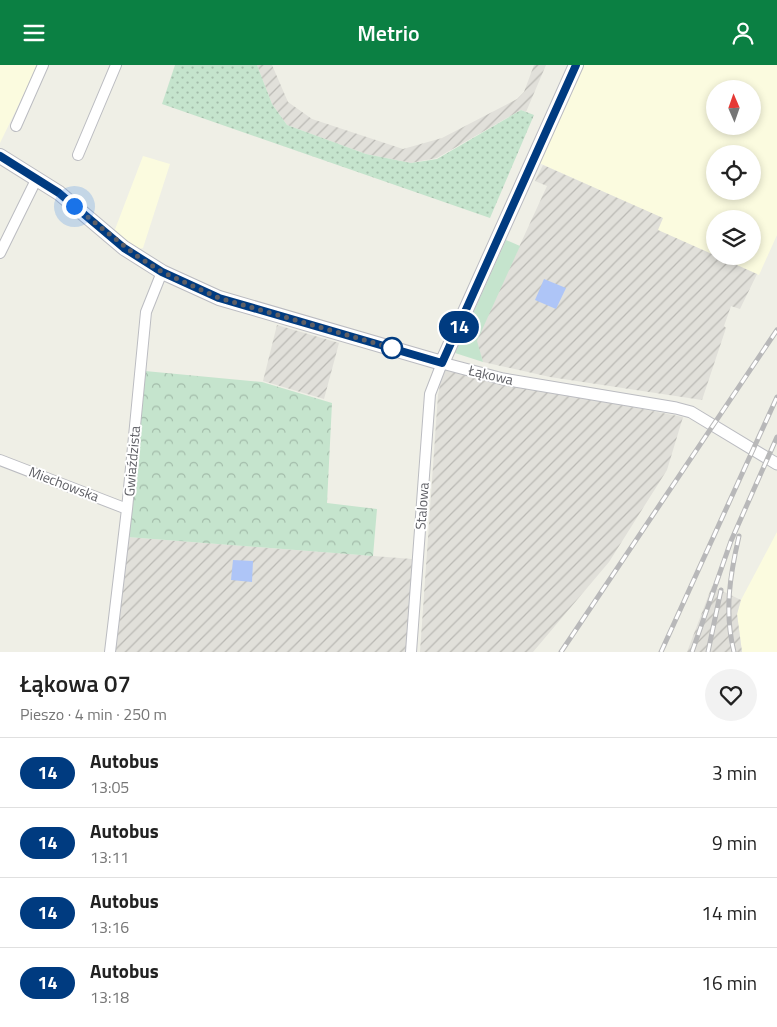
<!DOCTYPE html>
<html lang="pl">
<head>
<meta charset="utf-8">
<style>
  :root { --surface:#fff; --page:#f2f2f2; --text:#222; --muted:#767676; --line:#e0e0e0; --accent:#0b8043 }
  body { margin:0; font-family:"Titillium Web",sans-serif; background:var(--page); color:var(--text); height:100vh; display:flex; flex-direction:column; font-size:19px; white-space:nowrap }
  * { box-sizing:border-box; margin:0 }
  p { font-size:16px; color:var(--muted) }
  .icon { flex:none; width:28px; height:28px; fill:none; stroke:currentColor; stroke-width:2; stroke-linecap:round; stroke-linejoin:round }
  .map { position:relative; height:587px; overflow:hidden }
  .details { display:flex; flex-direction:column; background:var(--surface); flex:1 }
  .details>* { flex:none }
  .badge { padding:0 10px; border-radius:16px; font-size:18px; line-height:32px }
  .needle { width:32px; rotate:358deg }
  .controls { position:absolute; left:706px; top:15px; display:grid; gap:10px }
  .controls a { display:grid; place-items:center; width:55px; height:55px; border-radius:50%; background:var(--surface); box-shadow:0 2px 8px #0003; font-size:25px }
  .you { position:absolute; width:25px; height:25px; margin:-12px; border:4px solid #fff; border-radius:50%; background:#1a73e8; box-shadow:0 0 0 8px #1a73e833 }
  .map>.badge { position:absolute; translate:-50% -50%; box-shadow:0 0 0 2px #fff }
  .round { display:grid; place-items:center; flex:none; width:52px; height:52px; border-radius:26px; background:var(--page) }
  .head { display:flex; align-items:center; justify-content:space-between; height:85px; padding:0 20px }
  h1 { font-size:24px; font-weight:600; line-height:38px }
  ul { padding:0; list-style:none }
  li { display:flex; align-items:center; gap:15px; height:70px; padding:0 20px; border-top:1px solid var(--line) }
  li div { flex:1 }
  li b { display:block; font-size:19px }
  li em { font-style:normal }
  li .badge { min-width:55px; font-weight:700; text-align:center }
  header { display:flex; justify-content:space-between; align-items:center; height:65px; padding:0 20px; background:var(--accent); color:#fff; font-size:22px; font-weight:600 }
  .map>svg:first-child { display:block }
</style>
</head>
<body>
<header><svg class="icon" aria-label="menu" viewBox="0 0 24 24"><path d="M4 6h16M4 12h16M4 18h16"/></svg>Metrio<svg class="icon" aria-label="person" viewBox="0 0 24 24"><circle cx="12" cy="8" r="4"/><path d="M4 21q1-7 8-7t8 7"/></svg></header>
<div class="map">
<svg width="777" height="587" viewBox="0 0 777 587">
  <defs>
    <pattern id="industrial-furrows" width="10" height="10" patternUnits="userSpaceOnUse" patternTransform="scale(1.25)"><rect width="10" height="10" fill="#e1e0da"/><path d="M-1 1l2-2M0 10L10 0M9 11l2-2" fill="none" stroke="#bab9b4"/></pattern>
    <pattern id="forest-crowns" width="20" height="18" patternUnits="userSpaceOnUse" patternTransform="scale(1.25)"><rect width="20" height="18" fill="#c5e4cd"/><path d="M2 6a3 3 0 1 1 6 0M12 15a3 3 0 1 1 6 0" fill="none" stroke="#a3bcaa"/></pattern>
    <pattern id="garden-dots" width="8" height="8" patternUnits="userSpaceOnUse" patternTransform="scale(1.25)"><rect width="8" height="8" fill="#c5e4cd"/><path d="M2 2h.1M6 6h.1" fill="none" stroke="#a3bcaa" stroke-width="1.8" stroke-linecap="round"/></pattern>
  </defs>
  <rect width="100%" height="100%" fill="#efefe6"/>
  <path fill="#fbfbdf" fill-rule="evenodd" d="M0,0H38L0,78Z
    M579,0H777V170L759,210L716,191H752V154H715V191L657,165L662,153L537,97ZM715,24H752V61H715ZM715,89H752V126H715Z
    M143,91L170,99L143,183L139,184L114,167Z
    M777,467V587H742L737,549L741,535Z"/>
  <path fill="url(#industrial-furrows)" d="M257,0H272L288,37L312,54L403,84L442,73L517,34L524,27L534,0H546L526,47L521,45L437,93L411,98L366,89L287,60L272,39Z
    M543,100L663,153L658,165L757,209L740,244L731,241L724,261L726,263L702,335L550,312L483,297L476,276L547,121L535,116Z
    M277,260L339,278L324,334L263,316Z
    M443,305L683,352L667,405L609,497L533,587H420L438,330Z
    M127,472L412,494L407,587H114Z
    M712,521L741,535L737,549L742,587H687Z"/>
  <path fill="#c5e4cd" d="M506,175L520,181L477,276L483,297L455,288Z"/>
  <path fill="url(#forest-crowns)" d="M145,306L262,317L332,338L327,438L377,444L373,491L127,472Z"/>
  <path fill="url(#garden-dots)" d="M175,0H257L272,39L287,60L366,89L411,98L437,94L521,45L534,50L490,153L162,39Z"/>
  <path fill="#aec5f7" d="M544,214L566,223L556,244L535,235Z
    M233,495L253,496L252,517L231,515Z"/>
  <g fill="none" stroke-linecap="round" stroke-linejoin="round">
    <defs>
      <path id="minor" d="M16,61L43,0
        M78,90L116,0
        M0,188L37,113
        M0,395L127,444
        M110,587L127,444L146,247L162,207
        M411,587L430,329L442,298"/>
      <path id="tertiary" d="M442,298L503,314L676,343L691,347L777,399"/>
      <path id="secondary" d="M0,91L59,128L124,183L162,207L219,233L442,298L576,0"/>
    </defs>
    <use href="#minor" stroke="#bbbcc1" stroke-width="12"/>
    <use href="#tertiary" stroke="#bbbcc1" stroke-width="13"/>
    <use href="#secondary" stroke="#babbc1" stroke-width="16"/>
    <use href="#minor" stroke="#fff" stroke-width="10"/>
    <use href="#tertiary" stroke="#fff" stroke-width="11"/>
    <use href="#secondary" stroke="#fff" stroke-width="14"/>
    <defs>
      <path id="rail" d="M561,587L777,265
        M661,587L777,332
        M692,587L731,476L777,372
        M708,587L721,525
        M734,587C724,547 730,510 739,471"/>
    </defs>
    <use href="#rail" stroke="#b8b8b9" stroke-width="5"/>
    <use href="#rail" stroke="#fff" stroke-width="3" stroke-dasharray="9" stroke-linecap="butt"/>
  </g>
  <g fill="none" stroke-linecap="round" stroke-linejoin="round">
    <defs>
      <path id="line" d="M0,91L59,128L124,183L162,207L219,233L442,298L576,0"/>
    </defs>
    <use href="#line" stroke="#fff" stroke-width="11"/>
    <use href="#line" stroke="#003b80" stroke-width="8"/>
    <path stroke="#5e5f65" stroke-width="5" stroke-dasharray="0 9" d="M74,141L137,191L162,207L219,233L392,283"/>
  </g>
  <circle fill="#fff" stroke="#003b80" stroke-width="2.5" cx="392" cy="283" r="10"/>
  <g text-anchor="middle" stroke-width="4" stroke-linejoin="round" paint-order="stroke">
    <g font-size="14" fill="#5e5f65" stroke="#fff">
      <text transform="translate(491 310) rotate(13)" y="5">Łąkowa</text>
      <text transform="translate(132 396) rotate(-85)" y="5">Gwiaździsta</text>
      <text transform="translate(64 419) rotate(21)" y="5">Miechowska</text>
      <text transform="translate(422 441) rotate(-86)" y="5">Stalowa</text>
    </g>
  </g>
</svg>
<div class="controls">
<a><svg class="needle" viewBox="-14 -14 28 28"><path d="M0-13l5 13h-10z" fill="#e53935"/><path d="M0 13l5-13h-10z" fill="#767676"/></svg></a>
<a><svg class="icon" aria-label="locate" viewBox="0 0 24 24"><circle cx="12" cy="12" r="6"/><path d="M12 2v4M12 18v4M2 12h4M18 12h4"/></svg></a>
<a><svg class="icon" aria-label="layers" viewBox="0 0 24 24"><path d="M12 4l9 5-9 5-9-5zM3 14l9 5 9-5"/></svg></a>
</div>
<div class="you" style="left:74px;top:141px"></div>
<b class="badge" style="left:459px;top:262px;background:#003b80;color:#fff">14</b>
</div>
<section class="details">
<div class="head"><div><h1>Łąkowa 07</h1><p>Pieszo · 4 min · 250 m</p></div><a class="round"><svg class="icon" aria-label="heart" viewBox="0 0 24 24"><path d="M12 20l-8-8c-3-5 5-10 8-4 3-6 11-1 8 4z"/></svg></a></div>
<ul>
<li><span class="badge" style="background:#003b80;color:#fff">14</span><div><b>Autobus</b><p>13:05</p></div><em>3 min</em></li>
<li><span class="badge" style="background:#003b80;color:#fff">14</span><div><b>Autobus</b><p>13:11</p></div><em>9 min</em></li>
<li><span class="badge" style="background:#003b80;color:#fff">14</span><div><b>Autobus</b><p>13:16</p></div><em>14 min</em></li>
<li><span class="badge" style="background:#003b80;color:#fff">14</span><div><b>Autobus</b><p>13:18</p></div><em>16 min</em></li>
</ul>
</section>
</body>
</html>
